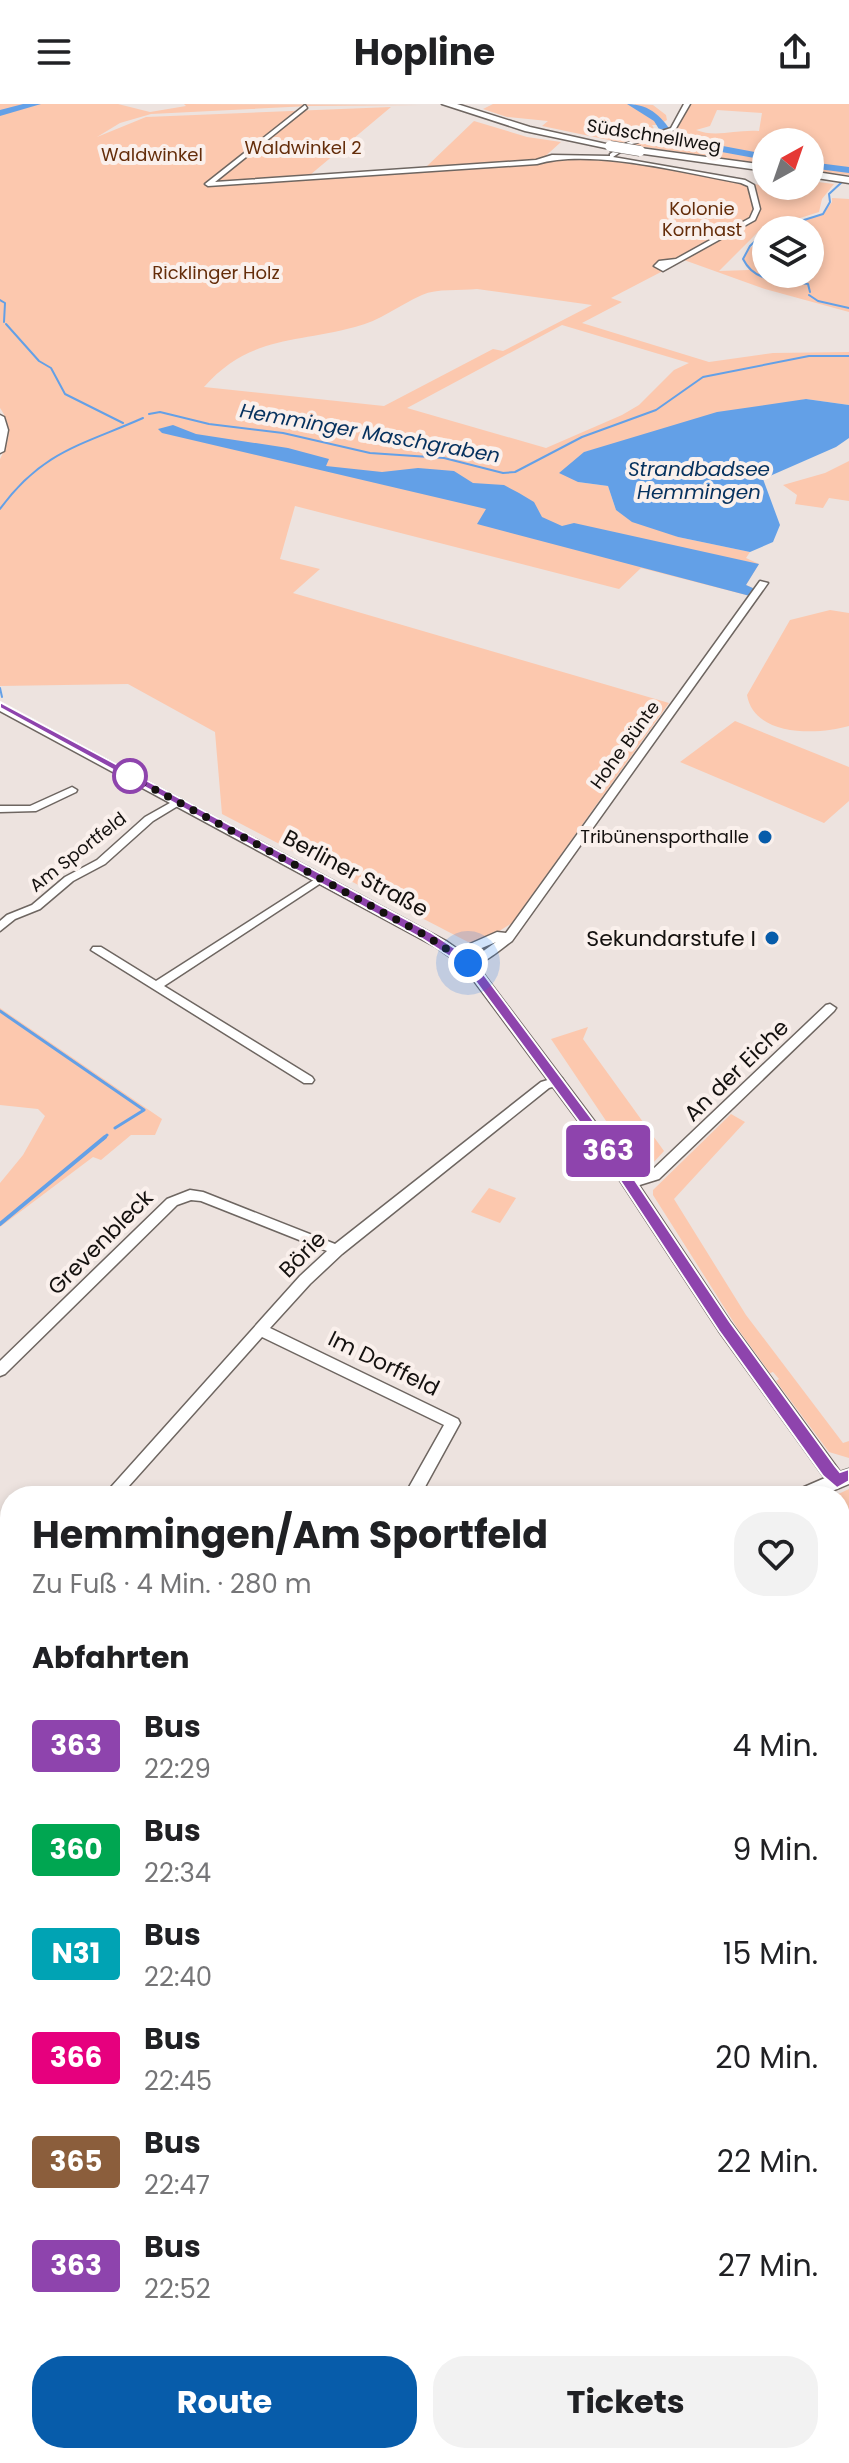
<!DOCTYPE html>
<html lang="de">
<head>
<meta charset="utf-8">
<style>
  :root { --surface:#fff; --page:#f2f2f2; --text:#202124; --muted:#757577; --accent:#075caa }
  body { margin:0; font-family:Poppins,sans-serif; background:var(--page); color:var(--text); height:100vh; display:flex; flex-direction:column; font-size:30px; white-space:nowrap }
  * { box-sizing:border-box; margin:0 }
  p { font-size:26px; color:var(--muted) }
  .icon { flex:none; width:44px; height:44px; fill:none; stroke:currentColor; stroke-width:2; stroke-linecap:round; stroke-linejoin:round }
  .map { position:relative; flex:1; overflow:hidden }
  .side { position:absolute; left:0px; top:1382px; width:850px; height:978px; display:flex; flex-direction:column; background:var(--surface); border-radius:32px 32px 0 0; box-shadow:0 4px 12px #0003 }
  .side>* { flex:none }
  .badge { padding:0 16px; border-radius:6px; font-size:28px; line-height:52px }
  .needle { width:52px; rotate:40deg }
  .tools { position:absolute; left:752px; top:24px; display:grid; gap:16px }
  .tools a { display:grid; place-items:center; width:72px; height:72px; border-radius:50%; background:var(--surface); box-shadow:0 4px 12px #0003; font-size:40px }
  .you { position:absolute; width:40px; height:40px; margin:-20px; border:6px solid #fff; border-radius:50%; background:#1a73e8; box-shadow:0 0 0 12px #1a73e833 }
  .map>.badge { position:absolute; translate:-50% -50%; box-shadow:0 0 0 4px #fff }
  h2 { padding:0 32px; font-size:30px; line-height:72px }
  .round { display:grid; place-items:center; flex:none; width:84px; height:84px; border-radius:32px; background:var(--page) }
  .overview { display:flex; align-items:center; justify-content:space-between; height:136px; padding:0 32px }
  h1 { font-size:38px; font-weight:700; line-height:60px }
  .cta { display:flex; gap:16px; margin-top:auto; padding:16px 32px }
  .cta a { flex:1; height:92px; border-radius:32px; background:var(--accent); color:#fff; font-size:32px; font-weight:700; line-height:92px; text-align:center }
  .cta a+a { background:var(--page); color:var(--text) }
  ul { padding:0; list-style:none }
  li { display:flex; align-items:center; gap:24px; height:104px; padding:0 32px }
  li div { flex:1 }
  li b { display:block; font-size:30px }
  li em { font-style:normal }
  li .badge { min-width:88px; font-weight:700; text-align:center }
  header { display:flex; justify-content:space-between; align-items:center; height:104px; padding:0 32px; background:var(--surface); font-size:36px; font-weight:700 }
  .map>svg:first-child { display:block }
</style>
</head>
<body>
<header><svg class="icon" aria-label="menu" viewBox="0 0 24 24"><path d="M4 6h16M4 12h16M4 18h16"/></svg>Hopline<svg class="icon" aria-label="share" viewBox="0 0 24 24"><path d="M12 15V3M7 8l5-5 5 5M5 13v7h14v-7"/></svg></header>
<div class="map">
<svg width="849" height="2359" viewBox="0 0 849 2359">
  <rect width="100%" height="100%" fill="#ede3df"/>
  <path fill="#fcc8ae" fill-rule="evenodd" d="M0,0H118L150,8L186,2L184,0L422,1L309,2L151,10L120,19L97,33L146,13L391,3L310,71L249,78L506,61L553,54L610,55L766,82H810V77L834,80L822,95L819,108L759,127L719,167L749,166L743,155L745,150L766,127V170H810V126H772L823,110L832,98V94L849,95V208L765,185L684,156L611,194L622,198L582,219L709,258L773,249L849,248V301L806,295L584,348L578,378L608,382L616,406L678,433L750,448L746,454L759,460L746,481L755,485L750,492L641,464L619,485L295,402L280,455L320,465L293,489L669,599L512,819L482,838H468L222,710L215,628L128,580L0,582V355C10,336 13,323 0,304ZM477,185L592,201L503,247L493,245L384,302L204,283C249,232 295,239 355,223C380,217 399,201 422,191C437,184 460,187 477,185ZM562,221L689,259L674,266L639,301L622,311L546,344L407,304Z
    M493,0H631L648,9L634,0L653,1L666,11L667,16L662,19L650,9L660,21H652L656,28L623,39L542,22L548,17L507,13L483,5Z
    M690,0H849V71L810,66V38H766V60L630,41L676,26ZM717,6L762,9L759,27C737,25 716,34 696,26L710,22Z
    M474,17L527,33L561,38L540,57L426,63Z
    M849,357V397L829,394L823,404L795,400L797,391L783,381L825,369Z
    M830,506L849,509V622C818,631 754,633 747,591L790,516Z
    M735,617L849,663V697L824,719L680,658Z
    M0,904L162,1015L155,1031H131L101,1056L93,1053L0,1123V1079L23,1051L45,1012L38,1005L0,1001Z
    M588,923L583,935L664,1047L653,1059L633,1057L551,935Z
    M731,1010L745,1018L674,1095L746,1211L843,1339L849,1337V1354L829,1348L776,1277L779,1275L773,1268L770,1269L738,1225L653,1091V1086Z
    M489,1084L516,1094L500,1119L471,1108Z
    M849,1385V1761L840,1766V1392H834Z
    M840,1893L849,1908V2107L845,2117L840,2113Z"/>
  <path fill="#63a0e7" d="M806,295L849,301V334L836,343L763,375L780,421L773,438L750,448L678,433L632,418L616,406L608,382L578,378L559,369L584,348L717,308Z
    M173,321L196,330L288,344L329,355L326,362L382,368L418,364L454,367L473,379L504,381L519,389L534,398L542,413L562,422L574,419L759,460L746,481L755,485L750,492L477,420L486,405L162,329L158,325Z"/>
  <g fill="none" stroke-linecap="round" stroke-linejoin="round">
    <path stroke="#63a0e7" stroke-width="2" d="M772,126L823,110L830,98L829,90L842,78
      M766,127L750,142L743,155C756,181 783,175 808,180L810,188
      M809,191L818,197L849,204
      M0,196L5,199L4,218
      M6,220L39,257L51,264L65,290L123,319
      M149,310L160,308L209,320L283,329L370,349L444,354L503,369L515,368L582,333L656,306L703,273L809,252H849
      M0,405C42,347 82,341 143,314
      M0,584L2,593"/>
    <path stroke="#63a0e7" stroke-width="3" d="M0,907L144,1006L115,1024
      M103,1035L107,1031"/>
    <path stroke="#63a0e7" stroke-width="4" d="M0,1120L105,1033"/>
    <path fill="#63a0e7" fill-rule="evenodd" d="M23,0H41L0,12V6Z
      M627,0C651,0 663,14 675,33L766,50V56L667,38L654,17Z
      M810,58L849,63V69L810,64Z"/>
    <defs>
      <path id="minor" d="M684,0H690L675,26L632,40L613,53L745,76L754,81L760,105L755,116L663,167L654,162L659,157L676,155L750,114L754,105L748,82L741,79C685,69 591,44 537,60L208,82L205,80L305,1L307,4L215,78L536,56L552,51L610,52V50L628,38L671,24Z
        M0,311L4,313L8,326L4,347L0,349Z
        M760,477L768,479L512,837C498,847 482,863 464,862V856L482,848L496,838L458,854L454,853V847L497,828L506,829Z
        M72,683L77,686L76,688L36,707L0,708V702H30Z
        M177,695L182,698L181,700L153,717L105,760L73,777L40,805L15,815L0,827V817L7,811L32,801L65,773L97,756L145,713Z
        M320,772L326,775L324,777L164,882L312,973L314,976L312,979H304L91,846L93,843H101L156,877Z
        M830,900L836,904L834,907L659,1075L630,1084L625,1082L623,1079L625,1076L649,1069L826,901Z
        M558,973L562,974L564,977L562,980L549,984L342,1150L310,1180L270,1224L458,1315L460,1319L420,1392H404L444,1321L262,1233L120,1392H103L300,1172L327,1147L201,1097L191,1096L177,1101L5,1270L0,1272V1257L167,1095L190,1086L203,1088L335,1140L541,978Z
        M0,1454L10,1458V1473L0,1469Z
        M0,1647L10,1652V1669L0,1664Z
        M10,2084C10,2098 15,2115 0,2121C0,2107 0,2090 10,2084Z
        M848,2123L849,2155L847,2159L840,2162V2127Z
        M513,2350H542L547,2359H518Z"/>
      <path id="tertiary" d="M0,599L446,837L473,856L610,1038L731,1219L840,1368L849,1365V1380L820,1392H792L795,1387L825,1374L719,1227L600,1046L463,862L436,843L0,607Z"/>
      <path id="secondary" d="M0,1979L10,1984V2012L0,2007Z
        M248,2350H277L273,2359H245Z"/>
      <path id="trunk" d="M442,0H457L530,23L615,42L610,45L525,27Z
        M640,44L766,61V67L637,49Z
        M810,67L849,73V79L810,73Z"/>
    </defs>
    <use href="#minor" stroke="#6e6661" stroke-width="3"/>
    <use href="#tertiary" stroke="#6e6661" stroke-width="3"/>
    <use href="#secondary" stroke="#6e6661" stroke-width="3"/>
    <use href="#trunk" stroke="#6e6661" stroke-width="3"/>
    <use href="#minor" fill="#fff" fill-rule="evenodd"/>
    <use href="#tertiary" fill="#fff" fill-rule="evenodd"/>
    <use href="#secondary" fill="#fff" fill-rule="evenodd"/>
    <use href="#trunk" fill="#fff" fill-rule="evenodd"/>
    <defs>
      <path id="trunk-bridge" d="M610,42L640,47"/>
    </defs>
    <use href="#trunk-bridge" stroke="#6e6661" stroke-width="11" stroke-linecap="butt"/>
    <use href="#trunk-bridge" stroke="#fff" stroke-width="10"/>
  </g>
  <path fill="#8e44ad" stroke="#fff" stroke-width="2" d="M0,598L430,828L473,856L610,1039L730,1218L835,1362L840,1368L849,1365V1377L837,1384L823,1372L719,1227L600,1046L464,862L421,834L0,604Z"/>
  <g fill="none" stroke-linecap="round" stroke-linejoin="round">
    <path stroke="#14110f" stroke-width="8" stroke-dasharray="0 14.4" d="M130,672L425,831L468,859"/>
  </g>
  <circle fill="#fff" stroke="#8e44ad" stroke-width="4" cx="130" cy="672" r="16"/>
  <g fill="#075caa" stroke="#faf0ec" stroke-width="3">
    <circle cx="765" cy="733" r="8"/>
    <circle cx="772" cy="834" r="8"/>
  </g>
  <g text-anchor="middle" stroke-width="8" stroke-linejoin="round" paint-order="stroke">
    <g font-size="18" fill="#14110f" stroke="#faf0ec">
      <text transform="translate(654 32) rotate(9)" y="6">Südschnellweg</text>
      <text transform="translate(625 641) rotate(-54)" y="6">Hohe Bünte</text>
      <text transform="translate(78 748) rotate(-38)" y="6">Am Sportfeld</text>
    </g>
    <g font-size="18" fill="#642d0a" stroke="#faf0ec">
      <text x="303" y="50">Waldwinkel 2</text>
      <text x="152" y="57">Waldwinkel</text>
      <text x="702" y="111">Kolonie<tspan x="702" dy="21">Kornhast</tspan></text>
      <text x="216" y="175">Ricklinger Holz</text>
    </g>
    <g font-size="18" fill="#14110f" stroke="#faf0ec" text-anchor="end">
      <text x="749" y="739">Tribünensporthalle</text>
    </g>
    <g font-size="20" font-style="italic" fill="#05315e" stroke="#faf0ec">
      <text transform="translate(370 329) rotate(10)" y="7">Hemminger Maschgraben</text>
      <text x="699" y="372">Strandbadsee<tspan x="699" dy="23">Hemmingen</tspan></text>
    </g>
    <g font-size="22" fill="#14110f" stroke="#faf0ec">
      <text transform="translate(356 769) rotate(28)" y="8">Berliner Straße</text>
      <text transform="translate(736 966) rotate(-44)" y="8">An der Eiche</text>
      <text transform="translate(100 1138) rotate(-45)" y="8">Grevenbleck</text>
      <text transform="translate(302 1150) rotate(-45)" y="8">Börie</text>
      <text transform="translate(384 1259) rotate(26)" y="8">Im Dorffeld</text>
    </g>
    <g font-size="22" fill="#14110f" stroke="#faf0ec" text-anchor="end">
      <text x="756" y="842">Sekundarstufe I</text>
    </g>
  </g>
</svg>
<div class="tools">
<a><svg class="needle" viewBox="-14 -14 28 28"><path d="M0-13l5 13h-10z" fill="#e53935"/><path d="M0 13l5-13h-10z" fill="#757577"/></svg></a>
<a><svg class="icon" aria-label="layers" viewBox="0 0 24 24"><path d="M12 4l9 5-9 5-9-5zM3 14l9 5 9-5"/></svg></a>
</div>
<div class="you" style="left:468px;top:859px"></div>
<b class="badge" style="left:608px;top:1047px;background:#8e44ad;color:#fff">363</b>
<section class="side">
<div class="overview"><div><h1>Hemmingen/Am Sportfeld</h1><p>Zu Fuß · 4 Min. · 280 m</p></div><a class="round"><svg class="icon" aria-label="heart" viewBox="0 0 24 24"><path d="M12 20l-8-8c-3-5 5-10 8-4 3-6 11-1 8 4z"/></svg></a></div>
<h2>Abfahrten</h2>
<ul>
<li><span class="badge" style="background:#8e44ad;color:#fff">363</span><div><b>Bus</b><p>22:29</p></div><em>4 Min.</em></li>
<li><span class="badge" style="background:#00a651;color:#fff">360</span><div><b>Bus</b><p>22:34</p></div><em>9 Min.</em></li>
<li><span class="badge" style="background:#00a3b4;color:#fff">N31</span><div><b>Bus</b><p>22:40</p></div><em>15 Min.</em></li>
<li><span class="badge" style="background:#e6007e;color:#fff">366</span><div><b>Bus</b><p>22:45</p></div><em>20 Min.</em></li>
<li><span class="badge" style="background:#8b5e3c;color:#fff">365</span><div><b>Bus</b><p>22:47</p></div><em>22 Min.</em></li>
<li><span class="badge" style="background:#8e44ad;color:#fff">363</span><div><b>Bus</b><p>22:52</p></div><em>27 Min.</em></li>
</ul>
<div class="cta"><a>Route</a><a>Tickets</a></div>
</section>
</div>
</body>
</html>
